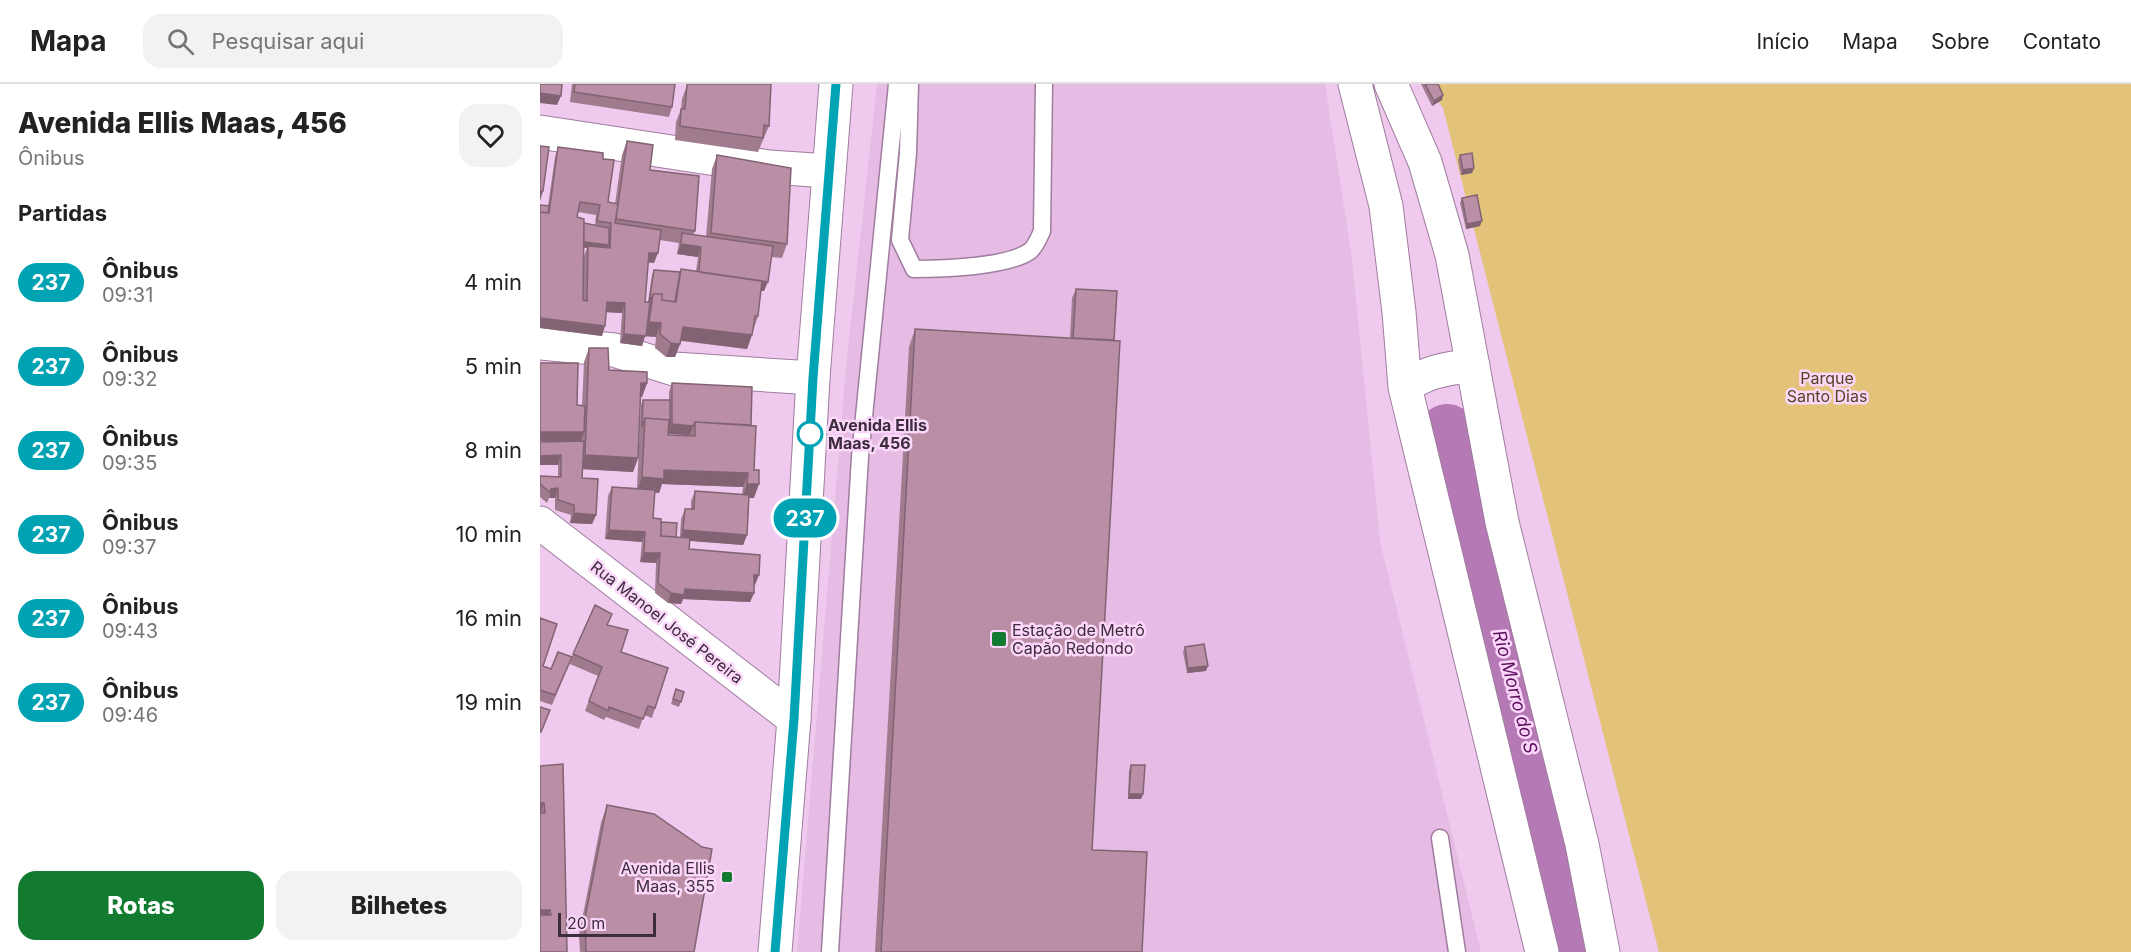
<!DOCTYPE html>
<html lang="pt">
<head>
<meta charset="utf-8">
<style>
  :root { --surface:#fff; --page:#f2f2f2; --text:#222; --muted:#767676; --line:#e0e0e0; --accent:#137b2f }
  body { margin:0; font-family:Inter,sans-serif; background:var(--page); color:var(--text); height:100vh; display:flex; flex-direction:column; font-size:22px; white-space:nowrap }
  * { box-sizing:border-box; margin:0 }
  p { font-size:20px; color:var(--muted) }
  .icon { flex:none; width:33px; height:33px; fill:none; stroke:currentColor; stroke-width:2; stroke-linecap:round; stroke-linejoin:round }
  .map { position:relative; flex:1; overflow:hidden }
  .drawer { display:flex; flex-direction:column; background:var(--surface); width:540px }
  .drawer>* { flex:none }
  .badge { padding:0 12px; border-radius:20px; font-size:21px; line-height:39px }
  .scale { position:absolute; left:18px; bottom:15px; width:98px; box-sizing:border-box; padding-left:6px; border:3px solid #3b2d3b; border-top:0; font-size:16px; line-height:21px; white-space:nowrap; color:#3b2d3b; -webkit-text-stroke:4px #fcd7fb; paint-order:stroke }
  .map>.badge { position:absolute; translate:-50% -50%; box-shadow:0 0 0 3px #fff }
  h2 { padding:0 18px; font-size:22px; line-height:54px }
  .round { display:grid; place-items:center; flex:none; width:63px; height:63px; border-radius:18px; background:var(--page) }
  .summary { display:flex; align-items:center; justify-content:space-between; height:102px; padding:0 18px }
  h1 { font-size:28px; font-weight:800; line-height:45px }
  .action { display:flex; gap:12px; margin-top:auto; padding:12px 18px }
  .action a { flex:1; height:69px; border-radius:18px; background:var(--accent); color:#fff; font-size:24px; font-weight:800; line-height:69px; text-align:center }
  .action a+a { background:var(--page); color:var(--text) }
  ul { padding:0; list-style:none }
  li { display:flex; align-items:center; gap:18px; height:84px; padding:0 18px }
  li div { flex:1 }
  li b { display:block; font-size:22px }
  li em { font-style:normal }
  li .badge { min-width:66px; font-weight:700; text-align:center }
  header { display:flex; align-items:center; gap:36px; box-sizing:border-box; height:84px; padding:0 30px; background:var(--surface); border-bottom:2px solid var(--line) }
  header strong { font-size:28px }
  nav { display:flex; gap:33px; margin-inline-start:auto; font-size:21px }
  .search { width:420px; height:54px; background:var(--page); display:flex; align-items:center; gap:15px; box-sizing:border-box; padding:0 21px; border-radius:18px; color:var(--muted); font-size:22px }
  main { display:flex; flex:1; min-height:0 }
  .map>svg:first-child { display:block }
</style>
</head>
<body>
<header>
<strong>Mapa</strong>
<div class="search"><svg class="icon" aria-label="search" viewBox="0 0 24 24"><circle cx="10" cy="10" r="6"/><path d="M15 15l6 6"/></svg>Pesquisar aqui</div>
<nav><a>Início</a><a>Mapa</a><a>Sobre</a><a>Contato</a></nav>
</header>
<main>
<section class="drawer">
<div class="summary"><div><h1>Avenida Ellis Maas, 456</h1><p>Ônibus</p></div><a class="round"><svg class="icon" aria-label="heart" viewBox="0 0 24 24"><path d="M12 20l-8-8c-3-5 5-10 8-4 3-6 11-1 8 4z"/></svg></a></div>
<h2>Partidas</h2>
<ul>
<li><span class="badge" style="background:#00a3b4;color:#fff">237</span><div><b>Ônibus</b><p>09:31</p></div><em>4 min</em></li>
<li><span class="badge" style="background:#00a3b4;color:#fff">237</span><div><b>Ônibus</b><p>09:32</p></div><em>5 min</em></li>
<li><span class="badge" style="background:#00a3b4;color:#fff">237</span><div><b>Ônibus</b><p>09:35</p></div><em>8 min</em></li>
<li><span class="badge" style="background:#00a3b4;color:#fff">237</span><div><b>Ônibus</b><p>09:37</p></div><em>10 min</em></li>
<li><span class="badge" style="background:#00a3b4;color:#fff">237</span><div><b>Ônibus</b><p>09:43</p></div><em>16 min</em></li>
<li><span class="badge" style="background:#00a3b4;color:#fff">237</span><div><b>Ônibus</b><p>09:46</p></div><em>19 min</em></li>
</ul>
<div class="action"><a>Rotas</a><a>Bilhetes</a></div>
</section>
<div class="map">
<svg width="1591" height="868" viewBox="0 0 1591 868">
  <rect width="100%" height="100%" fill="#efcaee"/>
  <path fill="#e6bce5" d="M337,0H785L812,174L840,457L941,868H257L306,283Z"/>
  <path fill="#e3c379" d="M885,0H1591V868H1119L903,24Z"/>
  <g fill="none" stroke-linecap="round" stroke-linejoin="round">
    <path stroke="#b579b5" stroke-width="58" d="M907,349L1042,868"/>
    <defs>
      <path id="lane" d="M370,0L368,69L360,156L374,185C402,185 468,183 490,167C496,162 499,154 502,147L504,0
        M900,754L917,868
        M290,868L320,373L357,0"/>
      <path id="street" d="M0,48L229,83L289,87
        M0,259L74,266L134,285L273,294
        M0,439L254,635"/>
      <path id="secondary" d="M235,868L254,635L273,294L296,0"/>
      <path id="primary" d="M815,0L846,122L859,228L865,303L1002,868
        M851,0L885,78L912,171L962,438L1042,760L1063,868
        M865,303C887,287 906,285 933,281"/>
    </defs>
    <use href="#lane" stroke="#9f7d9e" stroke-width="19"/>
    <use href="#street" stroke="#9f7d9e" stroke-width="35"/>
    <use href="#secondary" stroke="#9f7d9e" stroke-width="35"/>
    <use href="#primary" stroke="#9f7d9e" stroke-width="35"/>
    <use href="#lane" stroke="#fff" stroke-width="16"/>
    <use href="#street" stroke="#fff" stroke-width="33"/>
    <use href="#secondary" stroke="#fff" stroke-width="33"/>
    <use href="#primary" stroke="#fff" stroke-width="33"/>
  </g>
  <path fill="#a07a8d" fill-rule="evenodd" d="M32,0H135L132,23L129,33L30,18Z
    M881,0H898L903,11L902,16L892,22Z
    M147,1L229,42L218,68L135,56L136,38L141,25L142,15Z
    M87,57L110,86L155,147L153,151L166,153L172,85L177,71L247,160L242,174L231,173L224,207H221L218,232L207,265L141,257L135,273H126L115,264L116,253L105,252L102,262L80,259L82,229L66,228L62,252L0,244L8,122L15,73L18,63L63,75L68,118L75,120L82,71ZM38,128L56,131L55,141L44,139L37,133ZM120,156L139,159L137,170L158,173L156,187L141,185L140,188L114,186L112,191L108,218H105L108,178L114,179ZM44,164H47L44,172L43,216Z
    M920,71L934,84L932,89L921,91L918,76Z
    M922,114L940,142L926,145L920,119Z
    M536,205L574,256L552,766L602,868H335L369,263L375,245L530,254L532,214Z
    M49,264L69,286L107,299L102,313H100L98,374L93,388L42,385V394L56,431L52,440L30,439L31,431L15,426V414H9L7,419L0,413V392L18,393V381H0V358L24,357L37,321L42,322L44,278Z
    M132,299L211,341L214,386V414H209L207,451L203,461L150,457L149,465L215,501H214V509L210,518L143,515L141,520L128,519L115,509L116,479L100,478L102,458L65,455L68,412L72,403L97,404L101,321L103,316H129V308ZM128,350L150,351V352L128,351ZM122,400L203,403L202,411L155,407L151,417V425H145L141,435L140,453H136L121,438L113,434L115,408L119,409Z
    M0,534L3,582L11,585L28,583L12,621L0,617Z
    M68,541L81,568L115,624L112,634L104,631L99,645L66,633L64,636L45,627L58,592L30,580L33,570Z
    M645,563L666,587L647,589L643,568Z
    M136,605L144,608L139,623L131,620Z
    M591,681L603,710L601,715H588L589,686Z
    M0,682L27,868H0L1,729V728L0,729Z
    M67,721L154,868H40L39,851L61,739Z"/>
  <path fill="#826373" d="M0,9L21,12L17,21L0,19Z
    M903,11L902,16L892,22L894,17Z
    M934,84L932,89L921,91L923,86Z
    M0,107H3L0,117Z
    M942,137L940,142L926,145L927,140Z
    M42,158L69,161L67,166L40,163Z
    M141,160L161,163L158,173L137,170Z
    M109,169H118L114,179L105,178Z
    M159,188L228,198L224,207L155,198Z
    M67,218L85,219L82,229L63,228Z
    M0,234L65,242L62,252L0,244Z
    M109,238L121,239L116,253L105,252L102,262L80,259L84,250L104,252Z
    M143,243L212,251L207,265L138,256Z
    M131,259L140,260L135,273H126Z
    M101,299H107L102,313H96Z
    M132,340L153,342L150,351L128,350Z
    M0,348H44L41,357H0Z
    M21,371L18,381H0V372Z
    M45,371L98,374L93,388L40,385Z
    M124,386L208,389L203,403L122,400L119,409L97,407L102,393Z
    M207,400H219L214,414H202Z
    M18,404L15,414H9L11,409V405Z
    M34,429L56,431L52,440L30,439Z
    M69,446L105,448L102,458L65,455Z
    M143,446L207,451L203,461L140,456Z
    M104,469H120L116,479L100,478Z
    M214,491H219L215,501H211Z
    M145,505L214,509L210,518L143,515L141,520L128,519L131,509Z
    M668,582L666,587L647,589L648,584Z
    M589,710H603L601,715H588Z
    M0,719H4L0,729Z
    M0,826H10L7,835L0,836Z"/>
  <path fill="#ba8ea4" stroke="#826373" stroke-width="1.5" fill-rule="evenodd" d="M0,0H22L21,12L0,9Z
    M35,0H135L132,23L34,8Z
    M148,0H231L229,42L224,41L223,54L140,42L141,25H145L147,1Z
    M885,0H898L903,11L894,17Z
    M87,57L113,61L110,86L159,92L155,147L76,135Z
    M0,62L9,63L3,107H0Z
    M18,63L63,69V75L74,76L68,118L78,120L75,139L121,146L118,169H109L105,218H110L106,252L84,250L85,219L67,218L65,242L0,234V128L9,129ZM40,118L60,121L57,137L71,139L70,164L48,162L47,217L43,216L44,135L37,133Z
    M932,69L934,84L923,86L920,71Z
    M177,71L251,84L247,160L171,149Z
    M937,111L942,137L927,140L922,114Z
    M0,121L9,122L8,129L0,128Z
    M44,139L69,144V161L44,158Z
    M142,149L233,162L228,198L159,188L161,163L141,160Z
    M141,185L222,197L218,232H215L212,251L143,243L140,260L131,259L120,250L121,239L109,238L113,210H122V216L136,218Z
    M114,186L140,188L135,218L122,216V210H113L109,219Z
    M536,205L577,207L574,256L533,254Z
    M375,245L580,257L552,766L607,768L602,868H341Z
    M49,264H68L69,286L107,288V299H101L98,374L45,371Z
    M0,279H38L37,321L45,322L44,348H0Z
    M132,299L212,303L211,341L155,338L153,342L132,340Z
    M103,316H130V345H129V336L105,334L102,343Z
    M105,334L129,336L128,351L155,352V338L216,342L214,386H219V400H207L208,389L124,386V395L102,393Z
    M44,357L42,394L58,395L56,431L34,429V421L18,416V404L11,405V409L0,400V392L21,393V371L0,372V358Z
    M72,403L115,406L113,434L121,435V452L150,454L149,465L220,471L219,491H214V509L145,505L144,511L131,509L118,499L120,469H104L105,448L69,446Z
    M155,407L209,411L207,451L143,446L145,425H154Z
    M121,438L137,439L136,453L121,452Z
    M55,521L72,530L67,541L88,546L81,568L128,584L115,624L108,622L103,635L69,623L68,627L49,617L62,583L33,570Z
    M0,534L17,540L3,582L11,585L18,568L32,573L15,611L0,606Z
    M664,560L668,582L648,584L645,563Z
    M136,605L144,608L141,618L133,615Z
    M0,623L10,626L1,648H0Z
    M23,680L27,868H0V831H11L10,826H0V729H5L4,719H0L1,727H0V682Z
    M591,681H605L603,710H589Z
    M67,721L114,730L162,763L172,765L154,868H46L45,834Z"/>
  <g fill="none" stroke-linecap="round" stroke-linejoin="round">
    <defs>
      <path id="line" d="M235,868L254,635L273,294L296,0"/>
    </defs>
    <use href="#line" stroke="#fff" stroke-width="14"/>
    <use href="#line" stroke="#00a3b4" stroke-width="9"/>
  </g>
  <circle fill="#fff" stroke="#00a3b4" stroke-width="3" cx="270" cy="350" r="12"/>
  <g fill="#137b2f" stroke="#fcd7fb" stroke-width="2">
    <rect x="451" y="547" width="16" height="16" rx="3"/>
    <rect x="181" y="787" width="12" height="12" rx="3"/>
  </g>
  <g text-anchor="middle" stroke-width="5" stroke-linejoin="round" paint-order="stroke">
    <g font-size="16" fill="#534421" stroke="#fcd7fb">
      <text x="1287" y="300">Parque<tspan x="1287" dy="18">Santo Dias</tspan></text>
    </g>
    <g font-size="16" font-weight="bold" fill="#3b2d3b" stroke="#fcd7fb" text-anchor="start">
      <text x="288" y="347">Avenida Ellis<tspan x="288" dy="18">Maas, 456</tspan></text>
    </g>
    <g font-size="16" fill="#3b2d3b" stroke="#fcd7fb">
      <text transform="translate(127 538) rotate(38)" y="6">Rua Manoel José Pereira</text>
    </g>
    <g font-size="16" fill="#3b2d3b" stroke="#fcd7fb" text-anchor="start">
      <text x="472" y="552">Estação de Metrô<tspan x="472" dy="18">Capão Redondo</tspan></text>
      <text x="175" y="790" text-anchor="end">Avenida Ellis<tspan x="175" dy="18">Maas, 355</tspan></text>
    </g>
    <g font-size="18" font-style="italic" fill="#5c115e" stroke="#fcd7fb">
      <text transform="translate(975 608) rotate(75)" y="6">Rio Morro do S</text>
    </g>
  </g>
</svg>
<div class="scale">20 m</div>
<b class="badge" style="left:265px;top:434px;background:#00a3b4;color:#fff">237</b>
</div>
</main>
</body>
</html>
